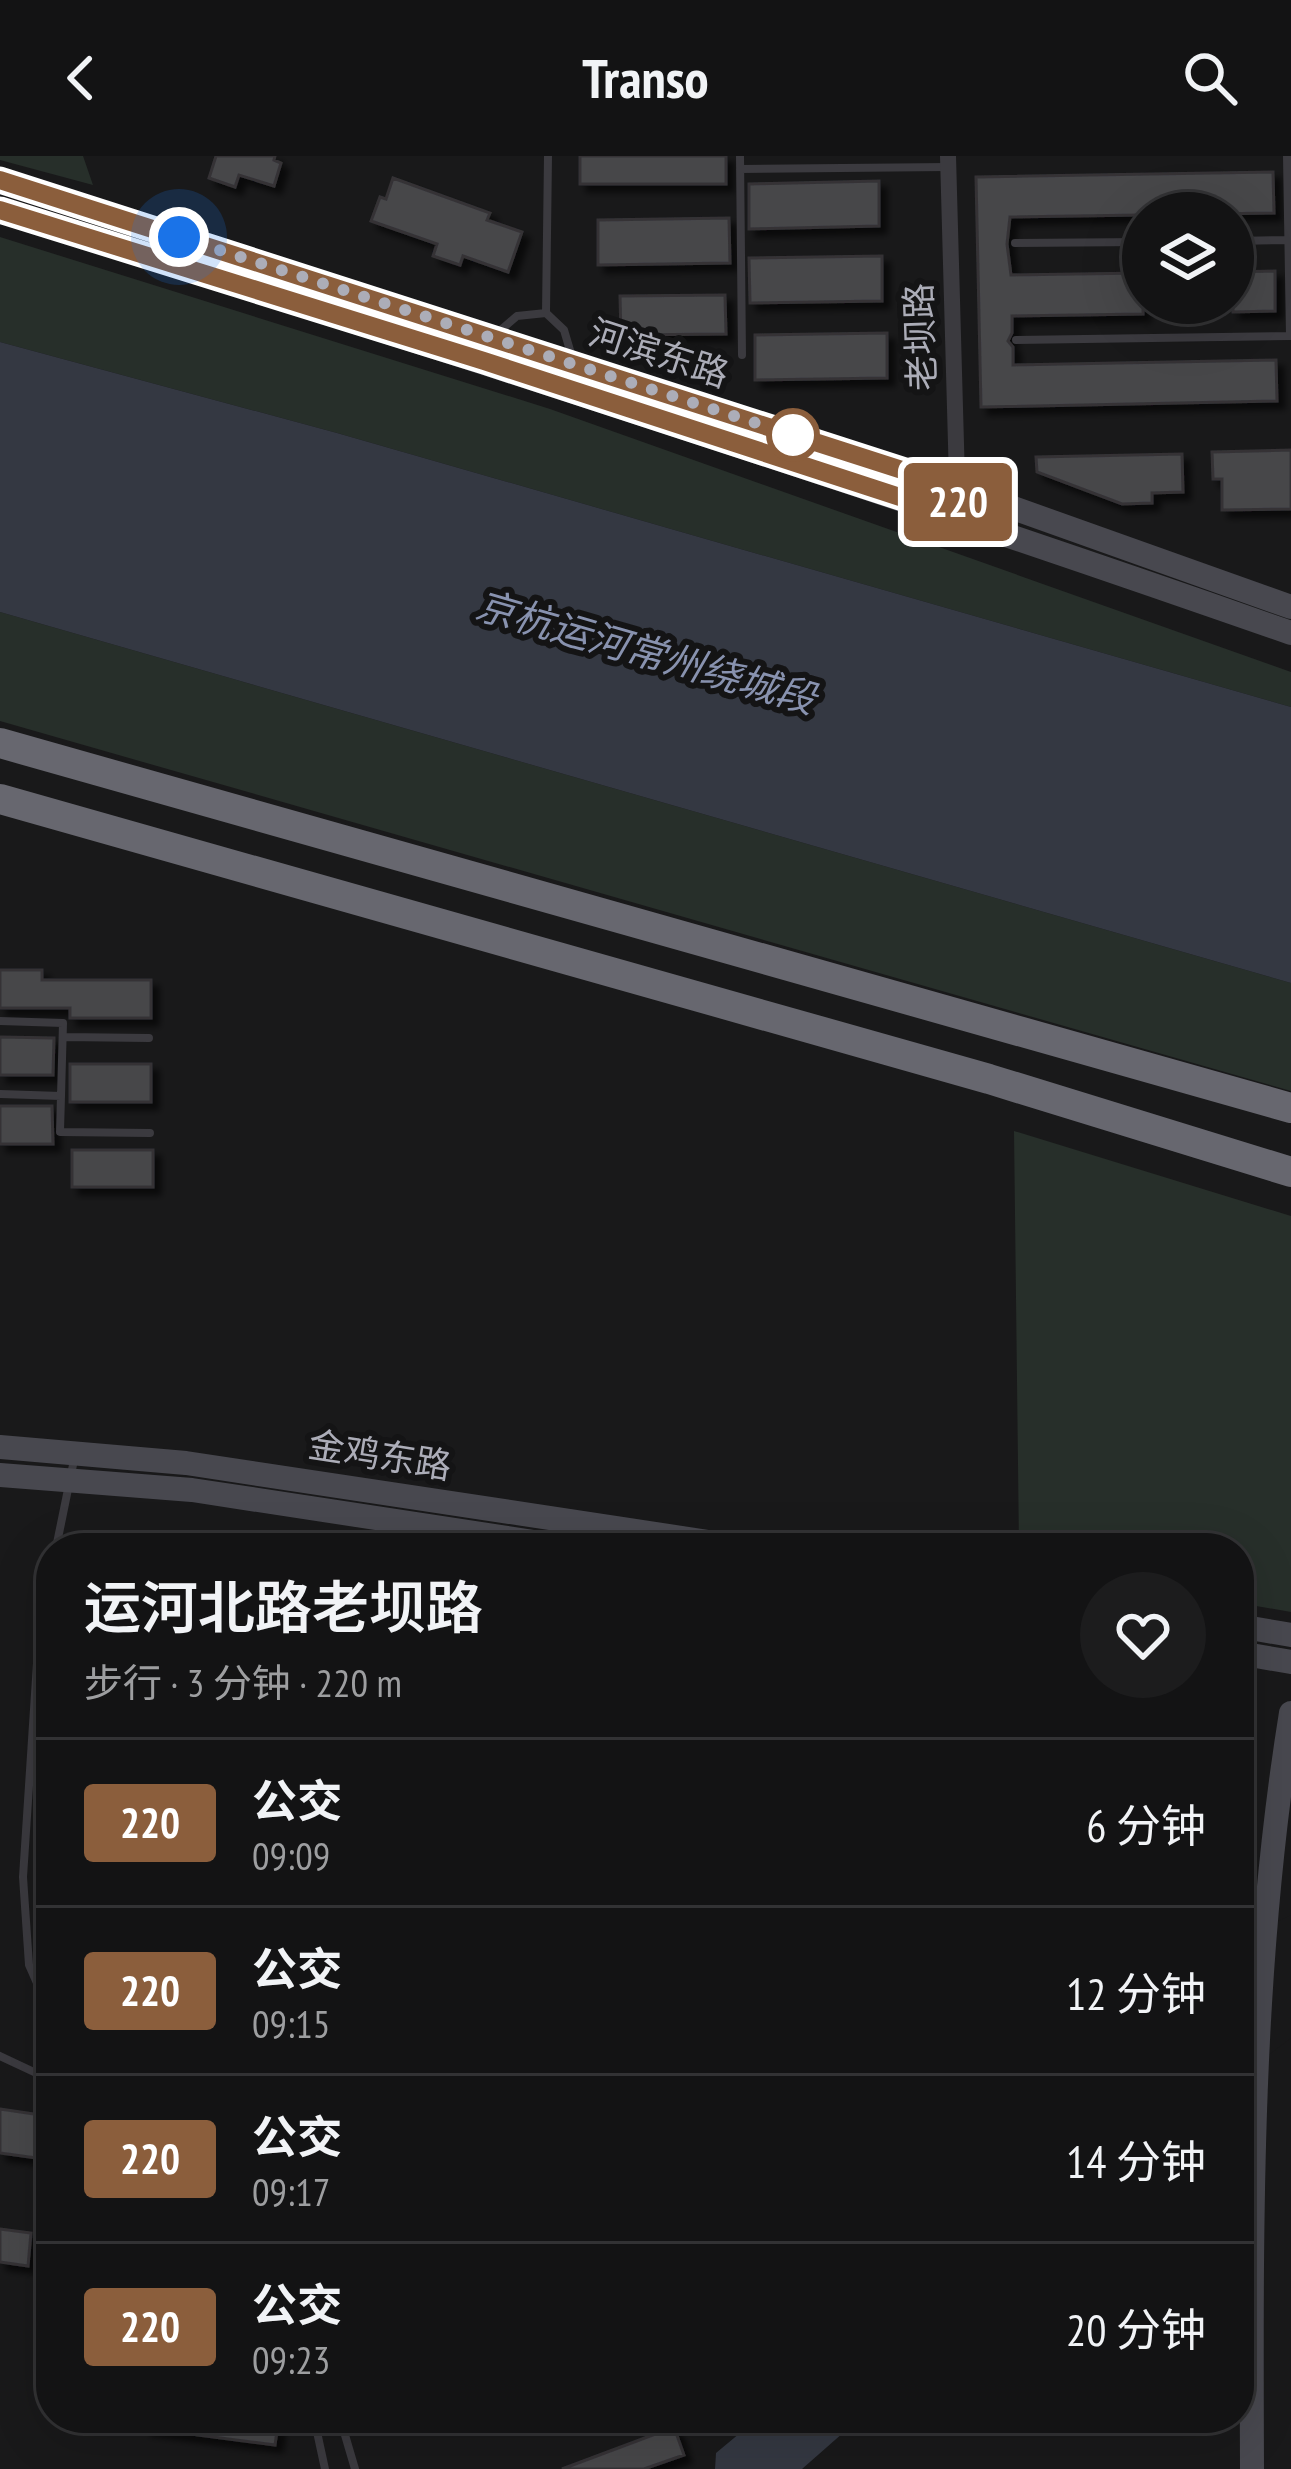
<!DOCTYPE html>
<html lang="zh">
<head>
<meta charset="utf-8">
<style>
  :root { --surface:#131314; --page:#1c1c1d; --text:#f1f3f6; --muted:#9d9ea0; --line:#323234 }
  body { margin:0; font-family:"PT Sans Narrow","Noto Sans SC",sans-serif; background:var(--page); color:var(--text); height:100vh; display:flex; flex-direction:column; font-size:45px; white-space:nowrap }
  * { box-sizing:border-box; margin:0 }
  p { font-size:39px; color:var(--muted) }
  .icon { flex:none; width:66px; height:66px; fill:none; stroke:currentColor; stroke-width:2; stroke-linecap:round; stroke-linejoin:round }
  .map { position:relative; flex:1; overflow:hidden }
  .side { position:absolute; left:36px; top:1377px; width:1218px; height:900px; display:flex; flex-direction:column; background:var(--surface); border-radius:48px; box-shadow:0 12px 48px #0002,0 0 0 3px var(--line) }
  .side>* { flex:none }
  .badge { padding:0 24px; border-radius:9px; font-size:42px; line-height:78px }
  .buttons { position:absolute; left:1122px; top:36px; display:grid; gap:24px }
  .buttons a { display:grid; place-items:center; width:132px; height:132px; border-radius:50%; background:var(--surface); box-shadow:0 12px 48px #0002,0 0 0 3px var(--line); font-size:60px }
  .you { position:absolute; width:60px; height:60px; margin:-30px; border:9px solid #fff; border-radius:50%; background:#1a73e8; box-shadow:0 0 0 18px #1a73e833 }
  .map>.badge { position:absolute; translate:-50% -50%; box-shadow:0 0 0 6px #fff }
  .round { display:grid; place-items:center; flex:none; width:126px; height:126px; border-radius:63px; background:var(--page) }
  .head { display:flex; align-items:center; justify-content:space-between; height:204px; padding:0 48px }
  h1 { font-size:57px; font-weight:600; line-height:90px }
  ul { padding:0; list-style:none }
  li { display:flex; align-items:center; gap:36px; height:168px; padding:0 48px; border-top:3px solid var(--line) }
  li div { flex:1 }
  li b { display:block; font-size:45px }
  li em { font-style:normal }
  li .badge { min-width:132px; font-weight:700; text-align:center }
  header { display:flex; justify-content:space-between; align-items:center; height:156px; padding:0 48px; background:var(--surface); font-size:54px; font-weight:600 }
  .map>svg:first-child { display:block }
</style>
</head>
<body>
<header><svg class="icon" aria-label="back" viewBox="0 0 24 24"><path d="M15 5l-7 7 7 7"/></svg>Transo<svg class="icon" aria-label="search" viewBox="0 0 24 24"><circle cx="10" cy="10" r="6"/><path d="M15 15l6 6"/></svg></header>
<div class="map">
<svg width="1291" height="2313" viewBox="0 0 1291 2313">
  <defs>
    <filter id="shadow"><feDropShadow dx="7" dy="7" stdDeviation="3" flood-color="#0009"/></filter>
  </defs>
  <rect width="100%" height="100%" fill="#19191a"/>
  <path fill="#272f2a" d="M0,0H83L93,29L0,4Z
    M0,81L550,253L1291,516V551L337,277L0,186Z
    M0,456L1291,827V935L0,565Z
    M1014,975L1291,1060V1456L1239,1447V1392H1019Z"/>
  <path fill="#343842" d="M0,186L337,277L1291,551V827L0,456Z
    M1291,1765V1875L1239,1913V1792Z
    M758,2262H860L802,2313H715L716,2297Z"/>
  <path fill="#19191a" d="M1291,1759V1882L1254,1910L1262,1773Z"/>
  <path fill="#46464a" stroke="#343336" stroke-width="3" filter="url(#shadow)" d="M216,0H275L274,4L281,7L274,30L239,19L235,31L209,22Z
    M580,0H726V28H580Z
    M1273,16L1274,57L1010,61L1007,88L1011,119L1143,117V158L1012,160V177L1008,185L1013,191V209L1276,204L1277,245L981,251L976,21Z
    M393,22L490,57L487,64L522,76L508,116L463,100L460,109L433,100L437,88L371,65L380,41L386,43Z
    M879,25V70L749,73V28Z
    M729,62L730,107L598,109V64Z
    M882,100V145L750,147L749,102Z
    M1275,115V155L1233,156V116Z
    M725,139L726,178L621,179L620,140Z
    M887,177V222L755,224V179Z
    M1291,294V353L1222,354V323H1213L1212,296Z
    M1182,298L1183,336L1152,337V347L1122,348L1037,316L1036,301Z
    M0,814H42V824H151V862H70V852H0Z
    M0,881L54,882L53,919H0Z
    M70,908H151V946H70Z
    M0,950H52L53,988H0Z
    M72,994H153V1031H72Z
    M0,1953L48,1960L51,2004L0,1997Z
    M0,2073L31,2077L28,2110L0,2106Z
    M144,2262H279L275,2289L144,2272Z
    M674,2271L684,2299L644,2313H562Z"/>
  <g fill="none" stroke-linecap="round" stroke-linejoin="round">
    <path stroke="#3b3a3f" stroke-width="8" d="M740,0L742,199
      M740,13L948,11
      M1233,85L1289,84
      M1015,87L1143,86
      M546,157L548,0
      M495,179L517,160L546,157L564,174L572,201
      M1016,184L1290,180L1287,0
      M0,865L63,867L61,940L0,938
      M63,881L149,882
      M61,940L60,976L150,977
      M56,1392L75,1299
      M51,1418L39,1477L23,1721L29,1809L51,1859
      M0,1900L51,1924
      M314,2262L325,2313
      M340,2262L355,2313"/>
    <path stroke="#3b3a3f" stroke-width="16" d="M948,0L958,360"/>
    <path stroke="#48484f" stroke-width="24" d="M0,24L957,332L1291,451
      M0,54C433,189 863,327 1291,477
      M0,1291L186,1307L748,1392
      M0,1319L192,1334L573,1392
      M1239,1470L1291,1479
      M1239,1497L1291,1506
      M1252,2313C1251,2058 1250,1810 1291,1557"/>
    <path stroke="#67676f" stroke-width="30" d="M0,587L1291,952
      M0,643L989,923L1291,1016"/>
  </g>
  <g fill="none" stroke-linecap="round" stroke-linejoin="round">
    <defs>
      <path id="line" d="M0,24L958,332V360L484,205L0,54"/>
    </defs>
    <use href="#line" stroke="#fff" stroke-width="27"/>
    <use href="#line" stroke="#8b5e3c" stroke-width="18"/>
    <path stroke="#acadb8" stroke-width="12" stroke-dasharray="0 21.6" d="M179,81L793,279"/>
  </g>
  <circle fill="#fff" stroke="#8b5e3c" stroke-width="6" cx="793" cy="279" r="24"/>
  <g text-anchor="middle" stroke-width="12" stroke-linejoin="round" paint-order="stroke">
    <g font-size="36" fill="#acadb8" stroke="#141415">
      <text transform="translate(920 181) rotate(-92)" y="13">老坝路</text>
      <text transform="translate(659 197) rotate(18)" y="13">河滨东路</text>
      <text transform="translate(380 1299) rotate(9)" y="13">金鸡东路</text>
    </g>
    <g font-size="39" font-style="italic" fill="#8892af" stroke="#141415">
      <text transform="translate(646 496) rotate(16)" y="14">京杭运河常州绕城段</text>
    </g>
  </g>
</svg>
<div class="buttons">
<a><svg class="icon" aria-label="layers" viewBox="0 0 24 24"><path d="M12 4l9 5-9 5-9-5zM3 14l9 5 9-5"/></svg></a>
</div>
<div class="you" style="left:179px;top:81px"></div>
<b class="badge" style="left:958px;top:346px;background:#8b5e3c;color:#fff">220</b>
<section class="side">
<div class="head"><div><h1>运河北路老坝路</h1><p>步行 · 3 分钟 · 220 m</p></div><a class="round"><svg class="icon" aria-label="heart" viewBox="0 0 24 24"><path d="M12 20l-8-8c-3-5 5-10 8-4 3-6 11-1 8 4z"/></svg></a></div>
<ul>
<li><span class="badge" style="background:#8b5e3c;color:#fff">220</span><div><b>公交</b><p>09:09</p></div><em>6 分钟</em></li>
<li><span class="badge" style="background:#8b5e3c;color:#fff">220</span><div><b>公交</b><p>09:15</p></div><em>12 分钟</em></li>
<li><span class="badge" style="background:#8b5e3c;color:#fff">220</span><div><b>公交</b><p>09:17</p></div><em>14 分钟</em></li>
<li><span class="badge" style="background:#8b5e3c;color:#fff">220</span><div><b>公交</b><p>09:23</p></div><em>20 分钟</em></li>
</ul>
</section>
</div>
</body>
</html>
